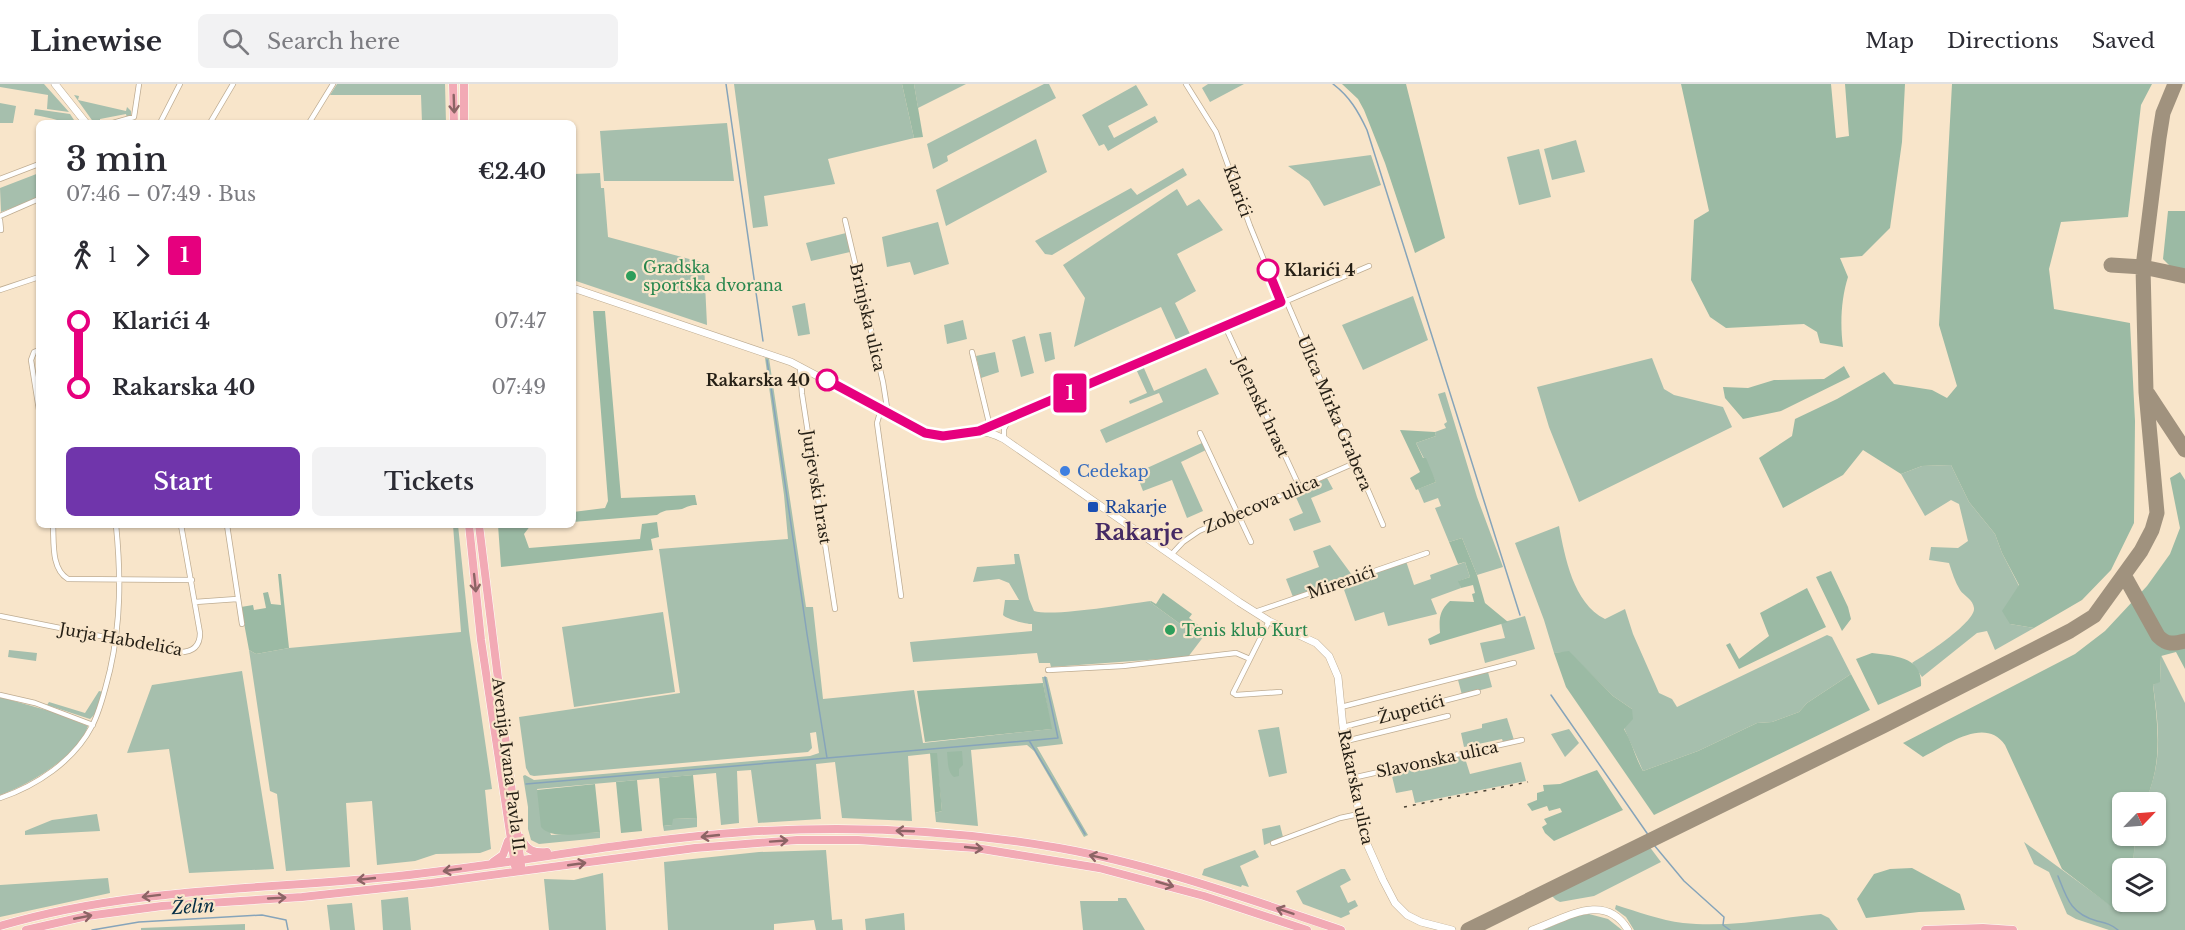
<!DOCTYPE html>
<html lang="en">
<head>
<meta charset="utf-8">
<style>
  :root { --surface:#fff; --page:#f2f2f3; --text:#2b2b33; --muted:#7c7c81; --line:#e1e1e2; --accent:#7035ab }
  body { margin:0; font-family:"Libre Baskerville",serif; background:var(--page); color:var(--text); height:100vh; display:flex; flex-direction:column; font-size:22px; white-space:nowrap }
  * { box-sizing:border-box; margin:0 }
  p { font-size:20px; color:var(--muted) }
  .icon { flex:none; width:33px; height:33px; fill:none; stroke:currentColor; stroke-width:2; stroke-linecap:round; stroke-linejoin:round }
  .map { position:relative; flex:1; overflow:hidden }
  .details { position:absolute; left:36px; top:36px; width:540px; height:408px; display:flex; flex-direction:column; background:var(--surface); border-radius:9px; box-shadow:0 2px 4px #0004 }
  .details>* { flex:none }
  .badge { padding:0 12px; border-radius:4px; font-size:21px; line-height:39px }
  .needle { width:39px; rotate:65deg }
  .tools { position:absolute; left:2112px; top:708px; display:grid; gap:12px }
  .tools a { display:grid; place-items:center; width:54px; height:54px; border-radius:9px; background:var(--surface); box-shadow:0 2px 4px #0004; font-size:30px }
  .map>.badge { position:absolute; translate:-50% -50%; box-shadow:0 0 0 3px #fff }
  .legs { display:flex; align-items:center; gap:9px; height:66px; padding:0 30px; font-size:20px }
  .legs p { margin-inline-start:auto }
  .headline { display:flex; align-items:center; justify-content:space-between; height:102px; padding:0 30px }
  h1 { font-size:33px; font-weight:600; line-height:45px }
  .primary-button { display:flex; gap:12px; margin-top:auto; padding:12px 30px }
  .primary-button a { flex:1; height:69px; border-radius:9px; background:var(--accent); color:#fff; font-size:24px; font-weight:600; line-height:69px; text-align:center }
  .primary-button a+a { background:var(--page); color:var(--text) }
  ul { padding:0 30px; list-style:none }
  li { display:flex; align-items:center; gap:21px; height:66px; font-size:22px }
  li i { display:grid; place-items:center; width:9px; height:100%; margin:0 8px; background:currentColor }
  li i::after { content:''; width:15px; height:15px; margin:-8px; border:4px solid; border-radius:50%; background:var(--surface) }
  li p { margin-inline-start:auto }
  li:first-child i { background:linear-gradient(#0000 50%,currentColor 0) }
  li:last-child i { background:linear-gradient(currentColor 50%,#0000 0) }
  header { display:flex; align-items:center; gap:36px; box-sizing:border-box; height:84px; padding:0 30px; background:var(--surface); border-bottom:2px solid var(--line) }
  header strong { font-size:28px }
  nav { display:flex; gap:33px; margin-inline-start:auto; font-size:21px }
  .search { width:420px; height:54px; background:var(--page); display:flex; align-items:center; gap:15px; box-sizing:border-box; padding:0 21px; border-radius:9px; color:var(--muted); font-size:22px }
  .map>svg:first-child { display:block }
</style>
</head>
<body>
<header>
<strong>Linewise</strong>
<div class="search"><svg class="icon" aria-label="search" viewBox="0 0 24 24"><circle cx="10" cy="10" r="6"/><path d="M15 15l6 6"/></svg>Search here</div>
<nav><a>Map</a><a>Directions</a><a>Saved</a></nav>
</header>
<div class="map">
<svg width="2185" height="846" viewBox="0 0 2185 846">
  <rect width="100%" height="100%" fill="#f8e5ca"/>
  <path fill="#a6bfad" d="M0,0H44L69,28L47,25L48,11L0,3Z
    M337,0H445L446,39H422L421,11H330Z
    M734,0H902L914,54L828,75L835,100L764,112L768,142L753,144Z
    M914,0H966L918,24Z
    M1044,0H1049L1056,14L947,72L948,77L933,85L927,60Z
    M1208,0H1244L1210,18L1202,4Z
    M1136,1L1148,21L1108,42L1114,54L1155,32L1158,38L1108,67L1104,60L1099,62L1082,31Z
    M74,11L79,12L78,16L126,27L127,23L131,27V31L127,34L126,30L100,35V39H94Z
    M0,19L16,22L13,39H0Z
    M35,25L70,30L76,39H57V36C50,34 42,32 34,31Z
    M727,39L734,97H604L600,47Z
    M1036,55L1047,88L946,142L936,106Z
    M1576,56L1585,88L1552,96L1544,65Z
    M1539,65L1551,113L1519,121L1507,73Z
    M1371,71L1381,101L1324,122L1309,97L1288,82Z
    M1183,84L1187,91L1052,171L1045,170L1035,157L1131,104L1137,111Z
    M39,89V114L1,128L0,104Z
    M600,89L601,104H604L608,153L704,179L707,241L573,196V90Z
    M1177,105L1187,122L1199,115L1223,146L1177,170L1196,207L1175,219L1191,252L1177,258L1161,223L1074,263L1085,214L1063,181Z
    M938,138L949,180L914,191L910,178L887,183L882,153Z
    M846,149L850,168L811,177L806,159Z
    M1413,212L1428,256L1363,286L1342,241Z
    M805,219L810,250L798,252L792,222Z
    M963,236L967,255L947,260L944,241Z
    M1051,248L1055,275L1045,278L1039,250Z
    M1025,252L1034,289L1021,293L1012,256Z
    M995,268L999,288L981,294L976,272Z
    M765,274H769L806,523H813L823,615L914,606L923,659L1051,645L1042,593H1047L1063,660L1037,663L1088,751L1084,753L1034,667L1027,661L971,666L978,742L936,738L935,729L942,727L936,669L908,672L912,737L842,734L835,678L816,680L821,735L758,739L751,686L737,687L739,739L721,741L716,689L537,705L551,751L600,748V754L539,760L531,756L528,745V723L523,692L525,691L534,696L810,672L819,669L816,648L810,649L812,664L808,668L534,692L530,691L526,684L519,633L680,609L659,465L788,455L784,411Z
    M1652,274L1664,305L1674,311L1723,323L1732,343L1579,418L1549,343L1537,303Z
    M1143,282L1154,307L1206,284L1219,310L1106,359L1100,346L1163,318L1159,309L1130,320L1129,317L1147,309L1136,285Z
    M1445,308L1477,413L1503,483L1477,491L1462,454L1449,458L1435,424L1441,422L1438,414L1424,419L1418,405L1436,398L1416,359L1436,352L1435,348L1446,344L1444,340L1447,338L1438,310Z
    M1202,359L1206,366L1181,378L1203,427L1187,434L1172,396L1143,407L1136,389Z
    M1951,381L1969,418L1995,450L2002,469L2019,502L2010,540L2034,544L1995,566L1987,547L1977,549L1922,593L1912,579C1924,572 1976,538 1974,524C1973,515 1964,512 1960,506C1955,498 1952,488 1949,479L1929,476L1931,463L1958,464L1968,457L1959,420L1951,416L1925,432L1901,390L1922,382Z
    M1327,394L1333,405L1311,414L1321,438L1294,447L1289,435L1303,429L1294,409Z
    M453,441H458L469,547L492,705L485,706L491,765L480,769L436,770L415,777L377,781L372,717L346,719L350,783L286,787L277,710L270,707L249,566L256,570L289,564L461,548Z
    M1559,442C1565,473 1573,519 1605,535L1625,525L1633,550L1659,609L1672,615L1677,623L1827,551L1832,553L1851,590L1807,619L1799,628L1772,638L1757,639L1698,667L1643,687L1624,644L1632,635V625L1613,612L1569,568L1554,569L1544,536L1515,459Z
    M1330,461L1352,491L1293,513L1286,495L1319,483L1313,467Z
    M1014,470H1019L1029,515L1034,527C1054,533 1126,520 1151,517L1150,518L1187,545L1193,537L1207,548L1188,573L1051,583L1050,579H1039L1037,569L913,578L910,558L1032,547V540C1026,540 1006,535 1003,531L1005,516H1019L1009,499L999,495L973,498L977,483L1015,480Z
    M1406,477L1414,501L1431,495L1430,491L1465,478L1470,493L1459,497L1461,504L1431,515L1437,530L1388,542L1384,528L1355,537L1342,500Z
    M663,528L675,608L574,623L562,543Z
    M1525,532L1535,565L1485,579L1480,559L1505,554L1501,539Z
    M9,566L37,569L36,577L8,573Z
    M2161,571L2185,619V846H2109L2076,835L2067,830L2049,788L2034,780L2024,758L2121,829L2128,822V818H2156V784H2133L2135,752H2156V718H2145C2163,677 2159,645 2153,601L2160,597Z
    M242,587L274,785L189,789L169,665L127,669L152,601Z
    M1488,588L1492,603L1462,611L1458,596Z
    M99,607L103,608L97,628L90,635L47,621L49,618L85,629Z
    M0,613L53,628L88,642C78,672 29,701 0,711Z
    M1507,634L1514,656L1503,658L1502,655L1464,663L1461,649L1482,644V640Z
    M1279,643L1287,689L1269,693L1258,646Z
    M1569,645L1579,659L1565,673L1551,650Z
    M1464,671L1470,690L1521,678L1526,697L1415,719L1412,706L1396,709L1391,688Z
    M97,730L100,747L25,751V747L52,736Z
    M697,734V743L664,747L663,742L672,741V735Z
    M1280,741L1283,753L1264,761L1262,745Z
    M1649,762L1661,778L1594,812L1560,818L1556,816L1551,811Z
    M826,766L832,836L842,835L843,846H816L814,836L774,840V846H668L664,778L759,768Z
    M1255,766L1259,773L1240,782L1249,803L1242,801L1241,803L1202,791L1204,785Z
    M1341,785H1345L1351,796L1340,802L1348,819L1355,816L1358,822L1349,827L1350,830L1341,834L1303,820L1296,807Z
    M603,789L606,846H549L544,795L574,796Z
    M108,794L110,809L0,833V801Z
    M408,813L411,846H383L381,816Z
    M1118,814H1126L1145,846H1083L1080,817H1118Z
    M352,819L355,846H330L327,821Z
    M1616,821C1638,828 1660,836 1683,839C1728,844 1776,834 1821,830L1829,834L1838,846H1634L1626,833L1615,825Z
    M904,829L905,846H866L865,835Z
    M1589,830L1608,835L1622,846H1543L1576,832Z
    M245,840V846H141V844Z"/>
  <path fill="#9bbaa4" d="M902,0H914L923,53L914,54Z
    M1342,0H1406L1445,154L1415,169L1385,79L1364,26L1358,15Z
    M1681,0H1831L1836,54L1849,52L1845,0H1905L1902,58L1890,144L1862,172L1840,174L1848,193C1841,215 1840,240 1843,263L1820,259L1817,248L1804,240L1726,244L1710,233L1691,196L1694,136L1709,127Z
    M1952,0H2152L2141,21L2128,133L2061,138L2049,185L2054,225L2130,239L2135,337L2134,439L2111,486L2082,516L2034,544L2010,540L2002,527L2019,501L2002,469L1995,450L1969,418L1951,381L1922,382L1901,390L1863,366L1843,391L1783,424L1759,374L1792,352L1795,335L1837,315L1884,288L1894,300L1932,306L1947,314L1957,302L1939,241Z
    M2168,127H2185V186L2170,182L2163,175Z
    M593,227H605L621,414L695,411L697,421C690,421 687,423 682,425C672,427 666,424 657,431L573,438V428L605,424L608,417Z
    M1844,282L1850,293L1781,327L1743,335L1725,314L1723,303L1748,304L1774,296L1824,295Z
    M1400,346L1435,348L1436,352L1416,359L1423,374H1426L1436,398L1416,406L1410,394L1420,388Z
    M2180,388L2185,396V585L2176,568L2161,572L2160,598L2153,601C2158,642 2163,680 2145,718H2122V752H2135L2133,784H2122V818H2128V822L2121,830L2062,785L2005,661C1985,632 1947,661 1923,673L1903,659L2075,570L2105,547L2147,502L2170,470L2180,444L2170,394Z
    M657,438L659,453L651,455L653,466L501,483L498,441H531L524,450L529,464L640,455L642,440Z
    M1462,454L1477,491L1485,519L1508,538L1430,561L1428,555L1440,549C1439,535 1439,527 1450,517L1474,518L1472,510L1475,509L1473,501L1461,504L1458,497L1470,493L1465,478L1458,480L1449,458Z
    M1831,487L1848,523L1851,535L1842,547L1816,493Z
    M278,490H281L289,564L256,570L249,566L241,523L253,521L254,526L266,524L263,509L268,508L271,520L281,521Z
    M1807,504L1826,543L1739,585L1726,561L1730,559L1739,575L1769,552L1760,529Z
    M1163,509L1192,530L1189,534L1193,537L1187,545L1150,518L1151,517L1156,520Z
    M1569,567L1613,612L1632,625L1633,635L1624,645C1632,658 1635,673 1643,687L1698,667L1757,639L1772,638L1799,628L1807,619L1851,590L1870,626L1654,731L1566,603L1554,569Z
    M1872,569C1894,572 1923,572 1921,602L1878,621L1856,575Z
    M1043,599L1052,645L925,658L917,607Z
    M962,667L963,681L959,685V692L954,693C947,688 948,676 947,668Z
    M930,669H937L942,727L935,729Z
    M1597,686L1623,726L1554,757L1545,749L1542,743L1547,740L1544,735L1562,728L1560,724L1549,727L1547,722L1532,727L1527,720L1537,716V709L1544,707L1543,701L1560,700Z
    M693,691L697,734L673,735L672,741L663,742L659,694Z
    M637,696L642,747L621,749L616,698Z
    M595,700L600,748C584,749 551,756 541,743L537,706Z
    M1912,784L1960,810L1965,826L1919,828L1866,834L1857,815L1874,790L1890,785Z"/>
  <g fill="none" stroke-linecap="round" stroke-linejoin="round">
    <path stroke="#86a4ba" stroke-width="1.5" d="M726,0L763,257
      M1333,0C1350,13 1358,27 1367,46L1520,531
      M767,276L807,550L827,674L1058,654L1045,593
      M1551,611L1649,752
      M1030,658L1085,750
      M526,700L827,674
      M1654,761L1684,797L1724,833L1723,841L1730,846
      M2058,792C2067,815 2071,830 2097,837C2105,839 2111,840 2118,846
      M92,846L139,838L262,831L286,836L288,846"/>
    <path stroke="#a0927e" stroke-width="15" d="M2111,181L2143,183L2185,192
      M2148,310L2185,366
      M2124,491L2158,552C2167,561 2173,560 2185,557
      M1468,846L1883,642L2070,547L2094,532L2141,467L2152,446L2157,429L2146,308L2143,183L2159,54L2163,29L2175,0"/>
    <defs>
      <path id="minor" d="M1186,0L1216,48L1250,142L1281,218
        M113,39L134,33L139,0
        M160,39L180,0
        M210,39L233,0
        M309,39L333,0
        M0,95L39,80
        M0,132L39,115
        M0,136L1,146
        M845,136L883,298L888,330
        M0,206L39,193
        M1286,216L1383,441
        M1225,242L1300,404
        M39,266L34,268L31,276L39,326
        M972,268L990,343
        M800,282L802,310L835,525
        M881,325L877,339L901,512
        M982,346L1369,182
        M1200,349L1251,458
        M1004,355V345L1009,335
        M53,441C54,458 51,485 68,495L192,496
        M227,441L242,540
        M1171,471L1183,458L1199,447L1357,378
        M195,518L237,515
        M1255,528L1427,469
        M0,532L180,568C193,568 200,562 200,549L181,441
        M1269,537L1233,609L1236,611L1280,608
        M1048,586L1123,582L1236,569L1250,575
        M0,611L35,619L93,641
        M1341,623L1514,579
        M1343,643L1478,608
        M1346,657L1448,632
        M1352,694L1522,656
        M0,714C36,702 74,677 92,642C101,625 105,605 110,586C121,537 121,491 116,441
        M1273,759L1340,734L1359,730"/>
      <path id="secondary" d="M55,0L86,39
        M573,204L791,278L925,349C943,355 958,347 977,347C987,347 996,351 1004,355L1239,518L1269,537L1316,559L1329,572L1338,593L1343,643L1361,740L1367,760L1383,796L1395,819L1407,831L1421,838L1452,846
        M1532,846C1563,836 1604,806 1628,846"/>
      <path id="primary" d="M453,0L454,39
        M464,0V39
        M469,441L481,556L515,782
        M479,441L521,781
        M521,754C527,767 534,769 547,768
        M493,778L503,771L508,757
        M0,842C130,803 266,806 399,792C515,780 629,756 745,748C849,741 956,746 1059,764C1155,781 1248,815 1341,846
        M26,846L87,832L162,822L302,813L431,799L695,764L797,756H858L976,764L1099,784L1204,812L1307,846
        M1925,846L1983,844L2013,846"/>
    </defs>
    <use href="#minor" stroke="#beac92" stroke-width="6"/>
    <use href="#secondary" stroke="#beac92" stroke-width="8"/>
    <use href="#primary" stroke="#fff" stroke-width="9"/>
    <use href="#minor" stroke="#fff" stroke-width="4.5"/>
    <use href="#secondary" stroke="#fff" stroke-width="7"/>
    <use href="#primary" stroke="#f2aab5" stroke-width="8"/>
    <path stroke="#484033" stroke-width="1.5" stroke-dasharray="3 6" stroke-linecap="butt" d="M1404,723L1528,698"/>
  </g>
  <defs><path id="oneway-shaft" d="M-6 0H5M1.5-3L5.5 0L1.5 3" fill="none" stroke-width="1.6" stroke-linecap="round" stroke-linejoin="round" transform="scale(1.5)"/></defs>
  <g stroke="#8c6465">
    <use href="#oneway-shaft" transform="translate(454 20) rotate(88)"/>
    <use href="#oneway-shaft" transform="translate(475 499) rotate(84)"/>
    <use href="#oneway-shaft" transform="translate(905 747) rotate(-178)"/>
    <use href="#oneway-shaft" transform="translate(710 752) rotate(174)"/>
    <use href="#oneway-shaft" transform="translate(779 757) rotate(-4)"/>
    <use href="#oneway-shaft" transform="translate(974 764) rotate(6)"/>
    <use href="#oneway-shaft" transform="translate(1098 773) rotate(-168)"/>
    <use href="#oneway-shaft" transform="translate(577 780) rotate(-8)"/>
    <use href="#oneway-shaft" transform="translate(452 786) rotate(172)"/>
    <use href="#oneway-shaft" transform="translate(366 795) rotate(174)"/>
    <use href="#oneway-shaft" transform="translate(1165 800) rotate(16)"/>
    <use href="#oneway-shaft" transform="translate(151 812) rotate(173)"/>
    <use href="#oneway-shaft" transform="translate(277 814) rotate(-3)"/>
    <use href="#oneway-shaft" transform="translate(1285 827) rotate(-161)"/>
    <use href="#oneway-shaft" transform="translate(83 833) rotate(-11)"/>
  </g>
  <g fill="none" stroke-linecap="round" stroke-linejoin="round">
    <defs>
      <path id="line-1" d="M827,296L925,349L943,352L979,347L1281,218L1268,186"/>
    </defs>
    <use href="#line-1" stroke="#fff" stroke-width="14"/>
    <use href="#line-1" stroke="#e6007e" stroke-width="9"/>
  </g>
  <g fill="#fff" stroke="#e6007e" stroke-width="3">
    <circle cx="1268" cy="186" r="10"/>
    <circle cx="827" cy="296" r="10"/>
  </g>
  <g fill="#2e9e5b" stroke="#f8e5ca" stroke-width="2">
    <circle cx="631" cy="192" r="6"/>
    <circle cx="1170" cy="546" r="6"/>
  </g>
  <circle fill="#3f7fe0" stroke="#f8e5ca" stroke-width="2" cx="1065" cy="387" r="6"/>
  <rect fill="#1a4fb4" stroke="#f8e5ca" stroke-width="2" x="1087" y="417" width="12" height="12" rx="3"/>
  <g text-anchor="middle" stroke-width="4.5" stroke-linejoin="round" paint-order="stroke">
    <g font-size="16" fill="#251f15" stroke="#f8e5ca">
      <text transform="translate(1238 107) rotate(70)" y="6">Klarići</text>
      <text transform="translate(868 233) rotate(77)" y="6">Brinjska ulica</text>
      <text transform="translate(1262 323) rotate(65)" y="6">Jelenski hrast</text>
      <text transform="translate(1335 329) rotate(67)" y="6">Ulica Mirka Grabera</text>
      <text transform="translate(817 403) rotate(81)" y="6">Jurjevski hrast</text>
      <text transform="translate(1261 420) rotate(-23)" y="6">Zobecova ulica</text>
      <text transform="translate(1341 498) rotate(-19)" y="6">Mirenići</text>
      <text transform="translate(121 555) rotate(10)" y="6">Jurja Habdelića</text>
      <text transform="translate(1411 625) rotate(-15)" y="6">Župetići</text>
      <text transform="translate(1437 675) rotate(-12)" y="6">Slavonska ulica</text>
      <text transform="translate(509 682) rotate(83)" y="6">Avenija Ivana Pavla II.</text>
      <text transform="translate(1356 703) rotate(78)" y="6">Rakarska ulica</text>
    </g>
    <g font-size="16" fill="#27864d" stroke="#f8e5ca" text-anchor="start">
      <text x="643" y="189">Gradska<tspan x="643" dy="18">sportska dvorana</tspan></text>
      <text x="1182" y="552">Tenis klub Kurt</text>
    </g>
    <g font-size="16" font-weight="bold" fill="#251f15" stroke="#f8e5ca" text-anchor="start">
      <text x="1284" y="192">Klarići 4</text>
      <text x="810" y="302" text-anchor="end">Rakarska 40</text>
    </g>
    <g font-size="16" fill="#366cbe" stroke="#f8e5ca" text-anchor="start">
      <text x="1077" y="393">Cedekap</text>
    </g>
    <g font-size="16" fill="#164399" stroke="#f8e5ca" text-anchor="start">
      <text x="1105" y="429">Rakarje</text>
    </g>
    <g font-size="18" font-style="italic" fill="#032c44" stroke="#f8e5ca">
      <text transform="translate(193 823) rotate(-3)" y="6">Želin</text>
    </g>
    <g font-size="22" font-weight="bold" fill="#452a64" stroke="#f8e5ca">
      <text x="1139" y="456">Rakarje</text>
    </g>
  </g>
</svg>
<div class="tools">
<a><svg class="needle" viewBox="-14 -14 28 28"><path d="M0-13l5 13h-10z" fill="#e53935"/><path d="M0 13l5-13h-10z" fill="#7c7c81"/></svg></a>
<a><svg class="icon" aria-label="layers" viewBox="0 0 24 24"><path d="M12 4l9 5-9 5-9-5zM3 14l9 5 9-5"/></svg></a>
</div>
<b class="badge" style="left:1070px;top:309px;background:#e6007e;color:#fff">1</b>
<section class="details">
<div class="headline"><div><h1>3 min</h1><p>07:46 – 07:49 · Bus</p></div><b>€2.40</b></div>
<div class="legs"><svg class="icon" aria-label="walk" viewBox="0 0 24 24"><circle cx="13" cy="4" r="2"/><path d="M13 8l-2 6 4 7M11 14l-3 7M7 12l3-4h3l4 4"/></svg>1<svg class="icon" aria-label="forward" viewBox="0 0 24 24"><path d="M9 5l7 7-7 7"/></svg><b class="badge" style="background:#e6007e;color:#fff">1</b></div>
<ul>
<li><i style="color:#e6007e"></i><b>Klarići 4</b><p>07:47</p></li>
<li><i style="color:#e6007e"></i><b>Rakarska 40</b><p>07:49</p></li>
</ul>
<div class="primary-button"><a>Start</a><a>Tickets</a></div>
</section>
</div>
</body>
</html>
